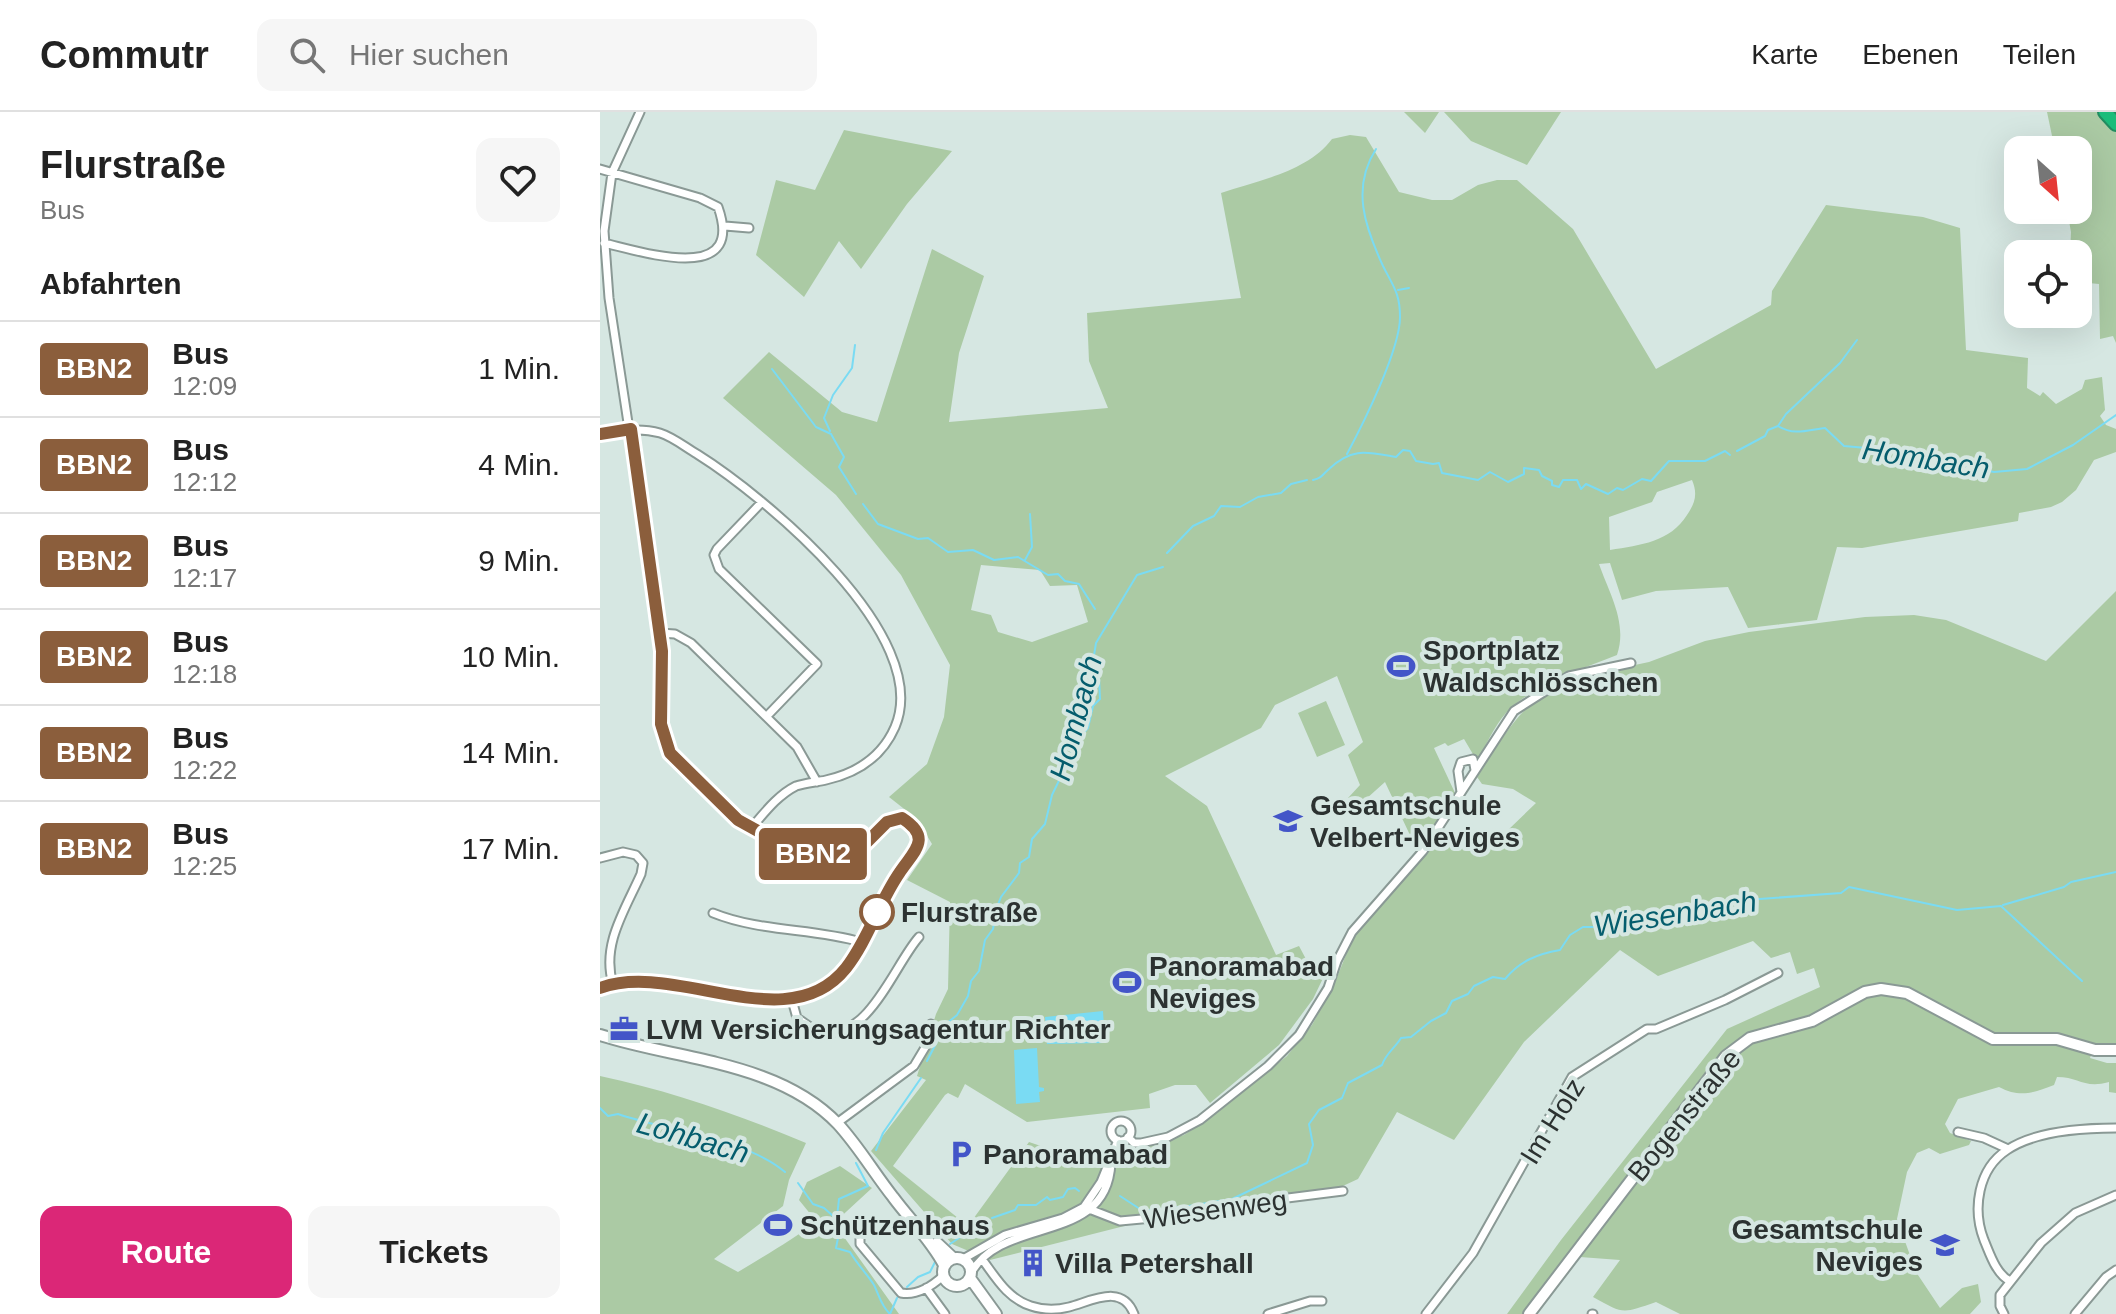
<!DOCTYPE html>
<html lang="de">
<head>
<meta charset="utf-8">
<style>
  :root { --surface:#fff; --page:#f6f6f6; --text:#222; --muted:#767676; --line:#e0e0e0; --accent:#db2777 }
  body { margin:0; font-family:Helvetica,sans-serif; background:var(--page); color:var(--text); height:100vh; display:flex; flex-direction:column; font-size:30px; white-space:nowrap }
  * { box-sizing:border-box; margin:0 }
  p { font-size:26px; color:var(--muted) }
  .icon { flex:none; width:44px; height:44px; fill:none; stroke:currentColor; stroke-width:2; stroke-linecap:round; stroke-linejoin:round }
  .map { position:relative; flex:1; overflow:hidden }
  .side { display:flex; flex-direction:column; background:var(--surface); width:600px }
  .side>* { flex:none }
  .badge { padding:0 16px; border-radius:6px; font-size:28px; line-height:52px }
  .needle { width:52px; rotate:153deg }
  .fabs { position:absolute; left:1404px; top:24px; display:grid; gap:16px }
  .fabs a { display:grid; place-items:center; width:88px; height:88px; border-radius:16px; background:var(--surface); box-shadow:0 8px 32px #0002; font-size:40px }
  .map>.badge { position:absolute; translate:-50% -50%; box-shadow:0 0 0 4px #fff }
  h2 { padding:0 40px; font-size:30px; line-height:72px }
  .round { display:grid; place-items:center; flex:none; width:84px; height:84px; border-radius:16px; background:var(--page) }
  .overview { display:flex; align-items:center; justify-content:space-between; height:136px; padding:0 40px }
  h1 { font-size:38px; font-weight:700; line-height:60px }
  .cta { display:flex; gap:16px; margin-top:auto; padding:16px 40px }
  .cta a { flex:1; height:92px; border-radius:16px; background:var(--accent); color:#fff; font-size:32px; font-weight:700; line-height:92px; text-align:center }
  .cta a+a { background:var(--page); color:var(--text) }
  ul { padding:0; list-style:none }
  li { display:flex; align-items:center; gap:24px; height:96px; padding:0 40px; border-top:2px solid var(--line) }
  li div { flex:1 }
  li b { display:block; font-size:30px }
  li em { font-style:normal }
  li .badge { min-width:88px; font-weight:700; text-align:center }
  header { display:flex; align-items:center; gap:48px; box-sizing:border-box; height:112px; padding:0 40px; background:var(--surface); border-bottom:2px solid var(--line) }
  header strong { font-size:38px }
  nav { display:flex; gap:44px; margin-inline-start:auto; font-size:28px }
  .search { width:560px; height:72px; background:var(--page); display:flex; align-items:center; gap:20px; box-sizing:border-box; padding:0 28px; border-radius:16px; color:var(--muted); font-size:30px }
  main { display:flex; flex:1; min-height:0 }
  .map>svg:first-child { display:block }
</style>
</head>
<body>
<header>
<strong>Commutr</strong>
<div class="search"><svg class="icon" aria-label="search" viewBox="0 0 24 24"><circle cx="10" cy="10" r="6"/><path d="M15 15l6 6"/></svg>Hier suchen</div>
<nav><a>Karte</a><a>Ebenen</a><a>Teilen</a></nav>
</header>
<main>
<section class="side">
<div class="overview"><div><h1>Flurstraße</h1><p>Bus</p></div><a class="round"><svg class="icon" aria-label="heart" viewBox="0 0 24 24"><path d="M12 20l-8-8c-3-5 5-10 8-4 3-6 11-1 8 4z"/></svg></a></div>
<h2>Abfahrten</h2>
<ul>
<li><span class="badge" style="background:#8b5e3c;color:#fff">BBN2</span><div><b>Bus</b><p>12:09</p></div><em>1 Min.</em></li>
<li><span class="badge" style="background:#8b5e3c;color:#fff">BBN2</span><div><b>Bus</b><p>12:12</p></div><em>4 Min.</em></li>
<li><span class="badge" style="background:#8b5e3c;color:#fff">BBN2</span><div><b>Bus</b><p>12:17</p></div><em>9 Min.</em></li>
<li><span class="badge" style="background:#8b5e3c;color:#fff">BBN2</span><div><b>Bus</b><p>12:18</p></div><em>10 Min.</em></li>
<li><span class="badge" style="background:#8b5e3c;color:#fff">BBN2</span><div><b>Bus</b><p>12:22</p></div><em>14 Min.</em></li>
<li><span class="badge" style="background:#8b5e3c;color:#fff">BBN2</span><div><b>Bus</b><p>12:25</p></div><em>17 Min.</em></li>
</ul>
<div class="cta"><a>Route</a><a>Tickets</a></div>
</section>
<div class="map">
<svg width="1516" height="1202" viewBox="0 0 1516 1202">
  <rect width="100%" height="100%" fill="#d6e7e2"/>
  <path fill="#abcaa4" fill-rule="evenodd" d="M804,0H839L825,21Z
    M844,0H961L927,53L871,29Z
    M1447,0H1516V231L1513,224L1500,227L1499,172L1478,170V142H1470L1471,120L1467,98H1478V38H1455Z
    M244,18L352,39L307,92L261,157L239,129L204,185L156,143L176,68L215,78Z
    M750,23L766,25L799,80L832,88H852L878,73L897,68H917L973,117L1056,257L1171,193L1172,179L1226,93L1323,105L1360,116L1366,238L1428,246L1427,276L1440,284L1443,280L1456,292L1482,277L1485,268L1502,265L1505,298L1500,304L1506,313L1516,317V340L1494,348L1476,378L1462,390L1451,395L1419,401L1418,409L1262,436L1237,435L1217,508L1148,516L1128,475L1056,479L1022,488L1010,451L999,452C1009,481 1028,511 1017,543C980,558 935,571 906,601C894,614 886,634 877,649L864,627L848,634L845,631L834,636L856,683L817,738L785,670L756,696L748,686L760,673L748,643L763,630L737,564L675,593L661,616L565,664L607,694L676,843L699,834L707,849L726,860L713,887L679,933L610,991L596,973H575L549,982L550,996L427,1010L365,972L358,986L348,981L345,983L293,1054L368,1114L429,1030L497,1053L519,1056L521,1041L584,1023L617,1001L687,944L712,913L734,873L751,830L777,795L827,742L842,718L882,743L936,691L913,677L882,672L877,665C904,624 922,588 969,567L1049,550L1105,529L1149,520L1265,505L1314,503L1346,508L1446,549L1516,479V934L1495,933L1490,946L1507,951H1516V981L1509,980V970C1484,977 1479,965 1457,965L1454,973C1433,981 1420,986 1399,975L1358,987L1345,1012L1350,1021L1371,1029L1369,1033L1340,1042L1329,1036L1317,1041L1307,1060L1297,1107L1316,1160L1340,1196L1362,1176L1378,1172L1381,1190L1370,1202H1080L1056,1190C1021,1202 1024,1202 993,1185L1020,1148L980,1145L934,1202H907L961,1128L1127,917L1220,875L1214,856L1197,862L1190,840L1171,846L1153,829L1058,864L1020,838L924,930L854,1028L797,1000L758,1067L732,1079L649,1087L552,1107L390,1148L352,1132L271,1039L326,968L317,964L336,902L348,877L350,790L307,768L332,732L317,707L289,685L327,652L344,605L350,553L301,463L236,383L123,286L169,240L242,300L277,310L332,137L384,164L359,241L349,310L508,296L489,249L487,201L641,186L621,81C659,68 707,60 732,27ZM1092,368C1098,382 1095,391 1087,403C1070,430 1041,433 1010,438L1009,405L1052,390L1057,380ZM381,453L440,458L450,474L477,473L488,510L432,530L398,520L391,503L371,498Z
    M726,589L745,633L717,645L698,601Z
    M0,964C71,979 139,1003 206,1031L189,1068L183,1094L114,1147L138,1160C164,1144 193,1128 216,1109L199,1088L207,1070L240,1054L272,1076L234,1111L299,1202H0Z"/>
  <path fill="#7adbf3" d="M503,899L505,931L447,932L445,905Z
    M437,936L439,975L444,976V979L439,980L440,990L416,992L414,938Z"/>
  <g fill="none" stroke-linecap="round" stroke-linejoin="round">
    <path stroke="#7adbf3" stroke-width="2" d="M798,178L809,176
      M172,257L216,315L231,322L244,345L239,355L256,382
      M1178,314L1186,302L1240,251L1257,228
      M230,319L224,306L233,283L252,256L255,233
      M1137,339L1165,324L1168,318L1178,314C1195,324 1207,318 1225,316L1244,334L1289,338L1394,360L1427,357L1473,333L1516,303
      M747,342C763,312 800,238 800,205C800,181 793,174 783,154C765,115 751,76 776,37
      M713,368C722,366 722,363 729,357C752,335 767,340 796,345L803,338L810,339L816,349L833,352L839,351L842,361L878,368L890,360L908,370L924,362V356L939,358L942,364L952,369V373L959,375L963,368H977L981,377L986,372L1008,382L1017,376L1023,378L1042,367L1051,369L1069,349H1105L1125,339L1130,343
      M263,392L278,412L318,427L328,426L348,440L373,438L394,448L418,445L448,463L458,462L465,469L479,472L495,497
      M567,441L593,414L614,404L621,394L640,395L658,385L681,381L691,372L707,368
      M425,448L432,435L430,402
      M474,632L488,616L493,594L500,587L499,565L492,560
      M1403,793L1464,775L1471,770L1516,760
      M327,949L346,912L357,903L368,884L371,869L379,859L385,828L393,817L397,795L401,785L419,761L420,751L429,745L432,727L445,712L452,683L471,644L475,617L473,597L482,588L489,574L496,531L537,463L563,455
      M0,996L8,1004L18,1002C67,1019 147,1027 185,1060
      M276,1038L283,1021L321,966
      M198,1071L213,1092L224,1096L241,1111L236,1136L250,1140C257,1152 267,1162 274,1173C279,1183 281,1194 290,1202
      M520,1084L543,1099L589,1094L632,1087L707,1051L713,1033L709,1012L719,998L742,986L748,971L782,953C786,941 795,936 801,926L811,925L831,909L846,901L852,889L868,882L874,874L893,865L905,867C920,849 937,842 960,838L970,823L983,815H1009L1032,803L1064,799L1084,802L1098,796L1116,797L1132,789L1241,781L1249,775L1357,798L1401,794L1482,869
      M237,1105L239,1087L268,1074L256,1051
      M392,1106L415,1098L418,1093H436L447,1085L450,1088L463,1085L468,1077L475,1076L479,1079
      M350,1132L380,1112
      M307,1175L318,1165L330,1160L335,1150
      M290,1202L297,1186"/>
    <defs>
      <path id="street" d="M0,57L100,86L118,95C146,174 43,140 4,131
        M125,114L149,116
        M0,322C20,319 39,315 60,321C73,325 85,335 97,342C164,384 334,524 295,615C282,645 257,661 226,668C217,670 205,671 196,674C178,683 165,700 152,715
        M162,390L117,437L114,443L119,457L217,552L167,604
        M60,521L75,522L91,531L197,635L217,670
        M861,680L858,659L861,650L873,647L875,658
        M0,746L23,740L36,743L43,751L41,762C25,798 1,833 13,872
        M113,801C160,820 213,816 261,830
        M0,876C44,860 126,881 174,888C243,889 260,830 289,779C298,763 311,749 319,732C318,720 312,713 302,706C277,710 266,738 240,743C190,753 134,704 101,673C87,660 69,645 63,626C58,607 63,589 63,570C63,554 62,538 60,521L9,186L4,119L12,61L40,0
        M192,888L197,906C204,910 211,917 219,919C267,933 294,853 319,825
        M511 1019a10 10 0 1 1 20 0a10 10 0 1 1-20 0Z
        M237,1011L314,954L326,934L331,912
        M1358,1020L1384,1026L1408,1037
        M528,1025L534,1031H541L568,1025L600,1008L668,954L699,923L728,876L737,849L752,820L823,739L914,599L969,564L1031,551
        M484,1095L520,1109L596,1102L641,1092L743,1079
        M260,1125V1132L301,1181C317,1184 332,1174 343,1164
        M363,1147L405,1123L463,1106L484,1095L501,1070L518,1028
        M382,1147C396,1166 408,1187 431,1194C443,1198 457,1198 469,1195C492,1189 522,1171 534,1202
        M371,1161C403,1103 507,1134 511,1051
        M1410,1169C1396,1162 1390,1142 1384,1128C1372,1097 1378,1057 1407,1038C1435,1019 1483,1016 1516,1016
        M326,1176L345,1202
        M668,1202L710,1189H722
        M826,1202L873,1141L972,965L1047,917H1056L1125,888L1178,861
        M992,1202H993
        M1404,1202L1400,1194V1183L1441,1131L1475,1101L1516,1083
        M1475,1202L1506,1165L1516,1158"/>
      <path id="secondary" d="M0,923C77,948 178,949 238,1012C259,1035 274,1061 293,1085C310,1108 331,1128 344,1153
        M337,1131L353,1146
        M343 1160a14 14 0 1 1 28 0a14 14 0 1 1-28 0Z
        M370,1166L396,1202
        M929,1202L1126,944L1150,926L1212,909L1265,880L1281,877L1307,881L1393,927H1457L1495,938H1516"/>
      <path id="highway" d="M1505,0L1516,12"/>
    </defs>
    <use href="#street" stroke="#8a9995" stroke-width="11"/>
    <use href="#secondary" stroke="#8a9995" stroke-width="14"/>
    <use href="#highway" stroke="#218c60" stroke-width="16"/>
    <use href="#street" stroke="#fff" stroke-width="7"/>
    <use href="#secondary" stroke="#fff" stroke-width="10"/>
    <use href="#highway" stroke="#1bbc7a" stroke-width="12"/>
  </g>
  <g fill="none" stroke-linecap="round" stroke-linejoin="round">
    <defs>
      <path id="line" d="M0,322L31,317L62,539L61,612L70,641L138,708L178,730L207,741L230,744L251,740L265,732L287,710L302,706C333,726 314,739 300,760C279,790 268,828 246,856C188,929 75,848 0,876"/>
    </defs>
    <use href="#line" stroke="#fff" stroke-width="18"/>
    <use href="#line" stroke="#8b5e3c" stroke-width="12"/>
  </g>
  <defs>
    <symbol id="stadium-bare" viewBox="-9 -9 18 18"><path d="M0-5a6.5 5 0 1 0 0 10a6.5 5 0 1 0 0-10ZM-3.5-1.8h7v3.6h-7Z" fill="#4355c8" stroke="#d6e7e2" stroke-width="2.5" paint-order="stroke"/></symbol>
    <symbol id="school-bare" viewBox="-9 -9 18 18"><path d="M0-5L7-2L0 1L-7-2ZM-4 1L0 2.5L4 1V4Q0 6-4 4Z" fill="#4355c8" stroke="#d6e7e2" stroke-width="2.5" paint-order="stroke"/></symbol>
    <symbol id="office-bare" viewBox="-9 -9 18 18"><path d="M-6-3h4V-5.5h4V-3h4V5H-6ZM-1-4.5V-3h2v-1.5ZM-6 0V1H6V0Z" fill="#4355c8" stroke="#d6e7e2" stroke-width="2.5" paint-order="stroke"/></symbol>
    <symbol id="parking-bare" viewBox="-9 -9 18 18"><path d="M-3.5-5.5H1a3.5 3.5 0 0 1 0 7H-1V5.5H-3.5ZM-1-3.4V-.6H.8a1.4 1.4 0 0 0 0-2.8Z" fill="#4355c8" stroke="#d6e7e2" stroke-width="2.5" paint-order="stroke"/></symbol>
    <symbol id="building-bare" viewBox="-9 -9 18 18"><path d="M-4-6H4V6H1V3H-1V6H-4ZM-2.5-4.3h1.7v1.8h-1.7ZM.8-4.3h1.7v1.8H.8ZM-2.5-1h1.7V.8h-1.7ZM.8-1h1.7V.8H.8Z" fill="#4355c8" stroke="#d6e7e2" stroke-width="2.5" paint-order="stroke"/></symbol>
  </defs>
  <g fill-rule="evenodd">
    <use href="#stadium-bare" x="781" y="534" width="40" height="40"/>
    <use href="#school-bare" x="668" y="689" width="40" height="40"/>
    <use href="#stadium-bare" x="507" y="850" width="40" height="40"/>
    <use href="#office-bare" x="4" y="897" width="40" height="40"/>
    <use href="#parking-bare" x="341" y="1022" width="40" height="40"/>
    <use href="#stadium-bare" x="158" y="1093" width="40" height="40"/>
    <use href="#school-bare" x="1325" y="1113" width="40" height="40"/>
    <use href="#building-bare" x="413" y="1131" width="40" height="40"/>
  </g>
  <circle fill="#fff" stroke="#8b5e3c" stroke-width="4" cx="277" cy="800" r="16"/>
  <g text-anchor="middle" stroke-width="8" stroke-linejoin="round" paint-order="stroke">
    <g font-size="28" font-weight="bold" fill="#2c3231" stroke="#d6e7e2" text-anchor="start">
      <text x="823" y="548">Sportplatz<tspan x="823" dy="32">Waldschlösschen</tspan></text>
      <text x="710" y="703">Gesamtschule<tspan x="710" dy="32">Velbert-Neviges</tspan></text>
      <text x="549" y="864">Panoramabad<tspan x="549" dy="32">Neviges</tspan></text>
      <text x="46" y="927">LVM Versicherungsagentur Richter</text>
      <text x="383" y="1052">Panoramabad</text>
      <text x="200" y="1123">Schützenhaus</text>
      <text x="1323" y="1127" text-anchor="end">Gesamtschule<tspan x="1323" dy="32">Neviges</tspan></text>
      <text x="455" y="1161">Villa Petershall</text>
    </g>
    <g font-size="28" font-weight="bold" fill="#2c3231" stroke="#d6e7e2" text-anchor="start">
      <text x="301" y="810">Flurstraße</text>
    </g>
    <g font-size="28" fill="#2c3231" stroke="#d6e7e2">
      <text transform="translate(1084 1003) rotate(-51)" y="10">Bogenstraße</text>
      <text transform="translate(952 1009) rotate(-58)" y="10">Im Holz</text>
      <text transform="translate(615 1097) rotate(-8)" y="10">Wiesenweg</text>
    </g>
    <g font-size="30" font-style="italic" fill="#055d6d" stroke="#d6e7e2">
      <text transform="translate(1326 347) rotate(9)" y="10">Hombach</text>
      <text transform="translate(476 606) rotate(-75)" y="10">Hombach</text>
      <text transform="translate(1075 802) rotate(-9)" y="10">Wiesenbach</text>
      <text transform="translate(93 1026) rotate(16)" y="10">Lohbach</text>
    </g>
  </g>
</svg>
<div class="fabs">
<a><svg class="needle" viewBox="-14 -14 28 28"><path d="M0-13l5 13h-10z" fill="#e53935"/><path d="M0 13l5-13h-10z" fill="#767676"/></svg></a>
<a><svg class="icon" aria-label="locate" viewBox="0 0 24 24"><circle cx="12" cy="12" r="6"/><path d="M12 2v4M12 18v4M2 12h4M18 12h4"/></svg></a>
</div>
<b class="badge" style="left:213px;top:742px;background:#8b5e3c;color:#fff">BBN2</b>
</div>
</main>
</body>
</html>
